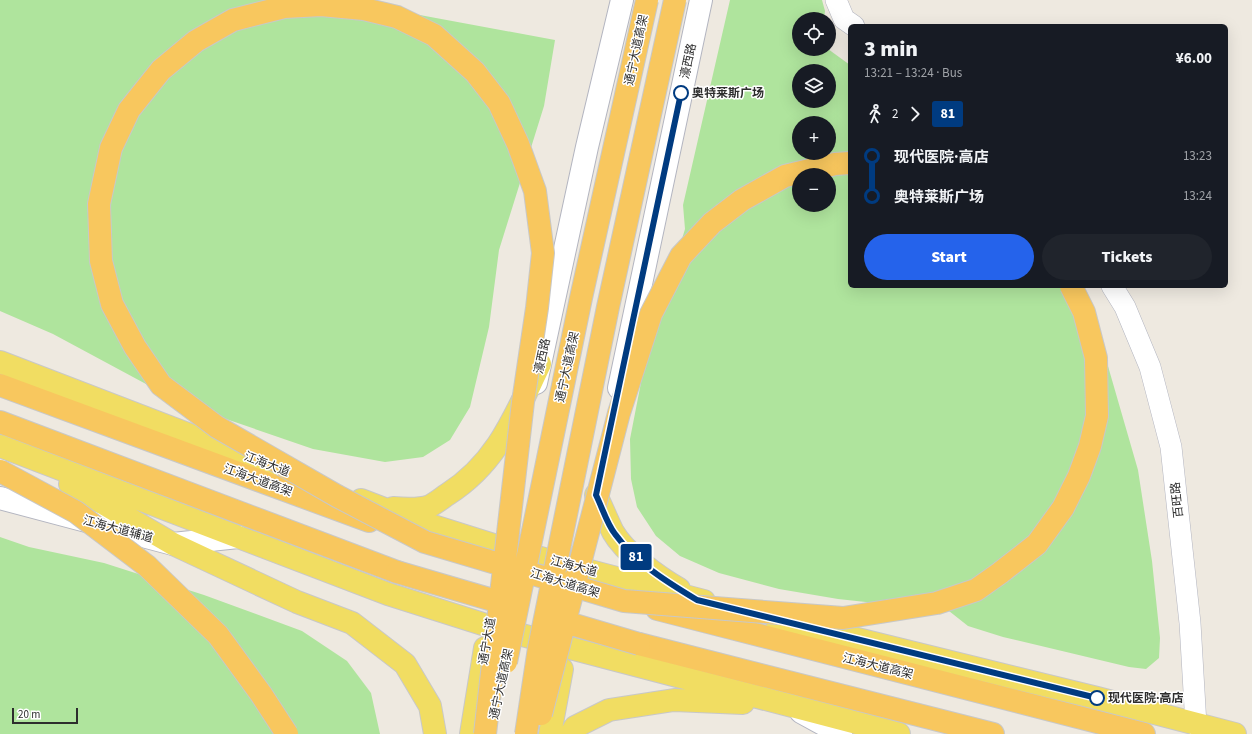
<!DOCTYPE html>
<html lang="en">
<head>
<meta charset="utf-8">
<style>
  :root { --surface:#171b24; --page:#20242c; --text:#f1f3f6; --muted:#9ea1a6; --accent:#2563eb }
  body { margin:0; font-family:"Source Sans 3","Noto Sans SC",sans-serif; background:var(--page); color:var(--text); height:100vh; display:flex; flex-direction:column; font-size:15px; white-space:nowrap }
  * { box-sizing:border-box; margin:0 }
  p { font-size:13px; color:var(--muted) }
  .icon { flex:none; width:22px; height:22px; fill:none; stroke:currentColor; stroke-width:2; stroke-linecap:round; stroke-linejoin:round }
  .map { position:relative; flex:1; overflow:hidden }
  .sheet { position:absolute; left:848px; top:24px; width:380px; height:264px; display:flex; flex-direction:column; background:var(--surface); border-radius:6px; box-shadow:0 4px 16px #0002 }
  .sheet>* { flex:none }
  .badge { padding:0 8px; border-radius:3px; font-size:14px; line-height:26px }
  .buttons { position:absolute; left:792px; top:12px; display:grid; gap:8px }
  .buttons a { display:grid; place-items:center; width:44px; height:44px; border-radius:50%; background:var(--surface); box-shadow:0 4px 16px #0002; font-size:20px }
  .scale { position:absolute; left:12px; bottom:10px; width:66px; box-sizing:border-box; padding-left:4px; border:2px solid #2d2d2d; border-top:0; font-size:11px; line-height:14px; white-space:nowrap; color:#2d2d2d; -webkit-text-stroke:3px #fff; paint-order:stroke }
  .map>.badge { position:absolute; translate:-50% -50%; box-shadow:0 0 0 2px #fff }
  .legs { display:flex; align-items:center; gap:6px; height:44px; padding:0 16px; font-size:13px }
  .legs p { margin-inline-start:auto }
  .headline { display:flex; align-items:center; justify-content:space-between; height:68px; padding:0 16px }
  h1 { font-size:22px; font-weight:800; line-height:30px }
  .cta { display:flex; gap:8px; margin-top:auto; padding:8px 16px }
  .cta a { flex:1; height:46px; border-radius:24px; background:var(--accent); color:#fff; font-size:16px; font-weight:800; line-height:46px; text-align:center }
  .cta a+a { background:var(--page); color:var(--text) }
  ul { padding:0 16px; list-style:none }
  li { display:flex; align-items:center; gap:14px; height:40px; font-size:15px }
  li i { display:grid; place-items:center; width:6px; height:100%; margin:0 5px; background:currentColor }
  li i::after { content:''; width:10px; height:10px; margin:-5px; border:3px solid; border-radius:50%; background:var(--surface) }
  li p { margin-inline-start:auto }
  li:first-child i { background:linear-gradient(#0000 50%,currentColor 0) }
  li:last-child i { background:linear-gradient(currentColor 50%,#0000 0) }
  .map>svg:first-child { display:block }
</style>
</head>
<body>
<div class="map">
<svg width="1252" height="734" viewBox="0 0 1252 734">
  <rect width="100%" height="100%" fill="#eee9e0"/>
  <path fill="#afe49d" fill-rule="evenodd" d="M0,0H339L555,40L544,106L499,250L489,327L470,407L450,440L423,457L385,462L313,449L229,420L159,391L53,334L0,311Z
    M730,0H822L825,11L824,19H799V49H828L850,65V286H1067L1099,335L1138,470L1152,561L1160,638L1159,658L1146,669L1129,667L1003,637L968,626L949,611L838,599L779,589L719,573L680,556L656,536L637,507L631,479L630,439L645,362L685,229L683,205ZM799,71H829V101H799ZM799,123H829V153H799ZM799,175H829V205H799Z
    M0,537L29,547L104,563L204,595L302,631L347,661L371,693L380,734H0Z"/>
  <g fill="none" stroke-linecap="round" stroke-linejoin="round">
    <defs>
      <path id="minor" d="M836,0L844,19L854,26
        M1112,286L1125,307L1150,367L1171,447L1190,623L1196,725"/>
      <path id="tertiary" d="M0,498L173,544L238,537
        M801,712L841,734"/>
      <path id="secondary" d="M536,383L587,147L622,0
        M619,388L701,0"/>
      <path id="primary" d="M0,362L271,466
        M0,446L388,594L489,626L566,647L899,734
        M70,484L173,544L297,602L352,623L405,664L430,706L435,734
        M596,495C602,507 607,520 613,532C625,553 658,577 679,589
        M361,500L408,518L503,548L704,601
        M393,508C404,509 419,510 430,506C436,503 442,498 448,494C498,462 515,415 540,364
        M776,619L1097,698L1235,734
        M471,734L485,648
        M550,734L562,669
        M571,734L575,727L609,710L674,700L743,703"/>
      <path id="trunk" d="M0,385L369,521
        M0,422L397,572
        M657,609L1144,734
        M639,644L993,734"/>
    </defs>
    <use href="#minor" stroke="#b3b5c0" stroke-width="22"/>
    <use href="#tertiary" stroke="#b3b5c0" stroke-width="24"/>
    <use href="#secondary" stroke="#b3b5c0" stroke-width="24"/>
    <use href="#primary" stroke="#c8c8c8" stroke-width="24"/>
    <use href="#trunk" stroke="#c8c8c8" stroke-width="24"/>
    <use href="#minor" stroke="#fff" stroke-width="21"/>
    <use href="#tertiary" stroke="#fff" stroke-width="22"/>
    <use href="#secondary" stroke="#fff" stroke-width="22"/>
    <use href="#primary" stroke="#f1dd62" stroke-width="22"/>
    <use href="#trunk" stroke="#f8c75e" stroke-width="22"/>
    <defs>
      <path id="trunk-bridge" d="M0,471L76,512L147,566L218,635L261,694L287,734
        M397,572L513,606
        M551,618L639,644
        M506,662L581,298L647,0
        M541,714L619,413L651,314L681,256L712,223L742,200L785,176L835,164L850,163
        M485,734L523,402L537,308L543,253L535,191L518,144L499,103L475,72L434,35L397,17L364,9L321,5L284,7L233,20L196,41L161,70L129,110L111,148L99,204L101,261L112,304L135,347L161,385L217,427L337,496L425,542L624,601L843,618L937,603L976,590L1000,573L1037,544L1063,508L1079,476L1090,446L1097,416L1096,358L1084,312L1071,286
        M526,734L539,648L608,307L675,0"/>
    </defs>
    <use href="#trunk-bridge" stroke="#c8c8c8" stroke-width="24" stroke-linecap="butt"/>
    <use href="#trunk-bridge" stroke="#f8c75e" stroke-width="22"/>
  </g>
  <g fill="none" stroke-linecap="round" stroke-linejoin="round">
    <defs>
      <path id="line-1" d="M681,93L596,495C602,507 607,524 615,534C636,563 667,582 697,600L1097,698"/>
    </defs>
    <use href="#line-1" stroke="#fff" stroke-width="9"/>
    <use href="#line-1" stroke="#003b80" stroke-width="6"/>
  </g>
  <g fill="#fff" stroke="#003b80" stroke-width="2">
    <circle cx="681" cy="93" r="7"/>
    <circle cx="1097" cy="698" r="7"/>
  </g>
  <g text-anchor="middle" stroke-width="3" stroke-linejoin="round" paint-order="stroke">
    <g font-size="12" fill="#2d2d2d" stroke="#fff">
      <text transform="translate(636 50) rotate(-78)" y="4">通宁大道高架</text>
      <text transform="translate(688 61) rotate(-78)" y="4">濠西路</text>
      <text transform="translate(542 356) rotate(-78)" y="4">濠西路</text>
      <text transform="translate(567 367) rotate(-78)" y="4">通宁大道高架</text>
      <text transform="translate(267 464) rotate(21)" y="4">江海大道</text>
      <text transform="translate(258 480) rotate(20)" y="4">江海大道高架</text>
      <text transform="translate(1177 500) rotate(-96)" y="4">百旺路</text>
      <text transform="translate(118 529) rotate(15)" y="4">江海大道辅道</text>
      <text transform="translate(574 566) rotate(15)" y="4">江海大道</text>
      <text transform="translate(565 583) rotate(17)" y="4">江海大道高架</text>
      <text transform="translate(487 641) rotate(-80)" y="4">通宁大道</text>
      <text transform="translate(878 666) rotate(14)" y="4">江海大道高架</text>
      <text transform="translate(501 684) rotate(-78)" y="4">通宁大道高架</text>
    </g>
    <g font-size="12" font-weight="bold" fill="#2d2d2d" stroke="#fff" text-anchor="start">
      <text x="692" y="97">奥特莱斯广场</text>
      <text x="1108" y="702">现代医院·高店</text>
    </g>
  </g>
</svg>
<div class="buttons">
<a><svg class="icon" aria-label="locate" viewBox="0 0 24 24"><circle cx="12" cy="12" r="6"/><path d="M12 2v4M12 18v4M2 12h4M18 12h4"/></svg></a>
<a><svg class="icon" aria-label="layers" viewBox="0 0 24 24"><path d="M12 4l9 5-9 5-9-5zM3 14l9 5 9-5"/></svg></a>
<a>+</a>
<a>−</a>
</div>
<div class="scale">20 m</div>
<b class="badge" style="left:636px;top:557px;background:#003b80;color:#fff">81</b>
<section class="sheet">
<div class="headline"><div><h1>3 min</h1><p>13:21 – 13:24 · Bus</p></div><b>¥6.00</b></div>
<div class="legs"><svg class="icon" aria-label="walk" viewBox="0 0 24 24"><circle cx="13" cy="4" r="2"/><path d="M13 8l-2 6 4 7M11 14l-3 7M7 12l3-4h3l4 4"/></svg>2<svg class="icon" aria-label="forward" viewBox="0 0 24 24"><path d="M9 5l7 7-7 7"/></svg><b class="badge" style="background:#003b80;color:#fff">81</b></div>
<ul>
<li><i style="color:#003b80"></i><b>现代医院·高店</b><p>13:23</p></li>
<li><i style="color:#003b80"></i><b>奥特莱斯广场</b><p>13:24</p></li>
</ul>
<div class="cta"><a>Start</a><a>Tickets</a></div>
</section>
</div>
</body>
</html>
